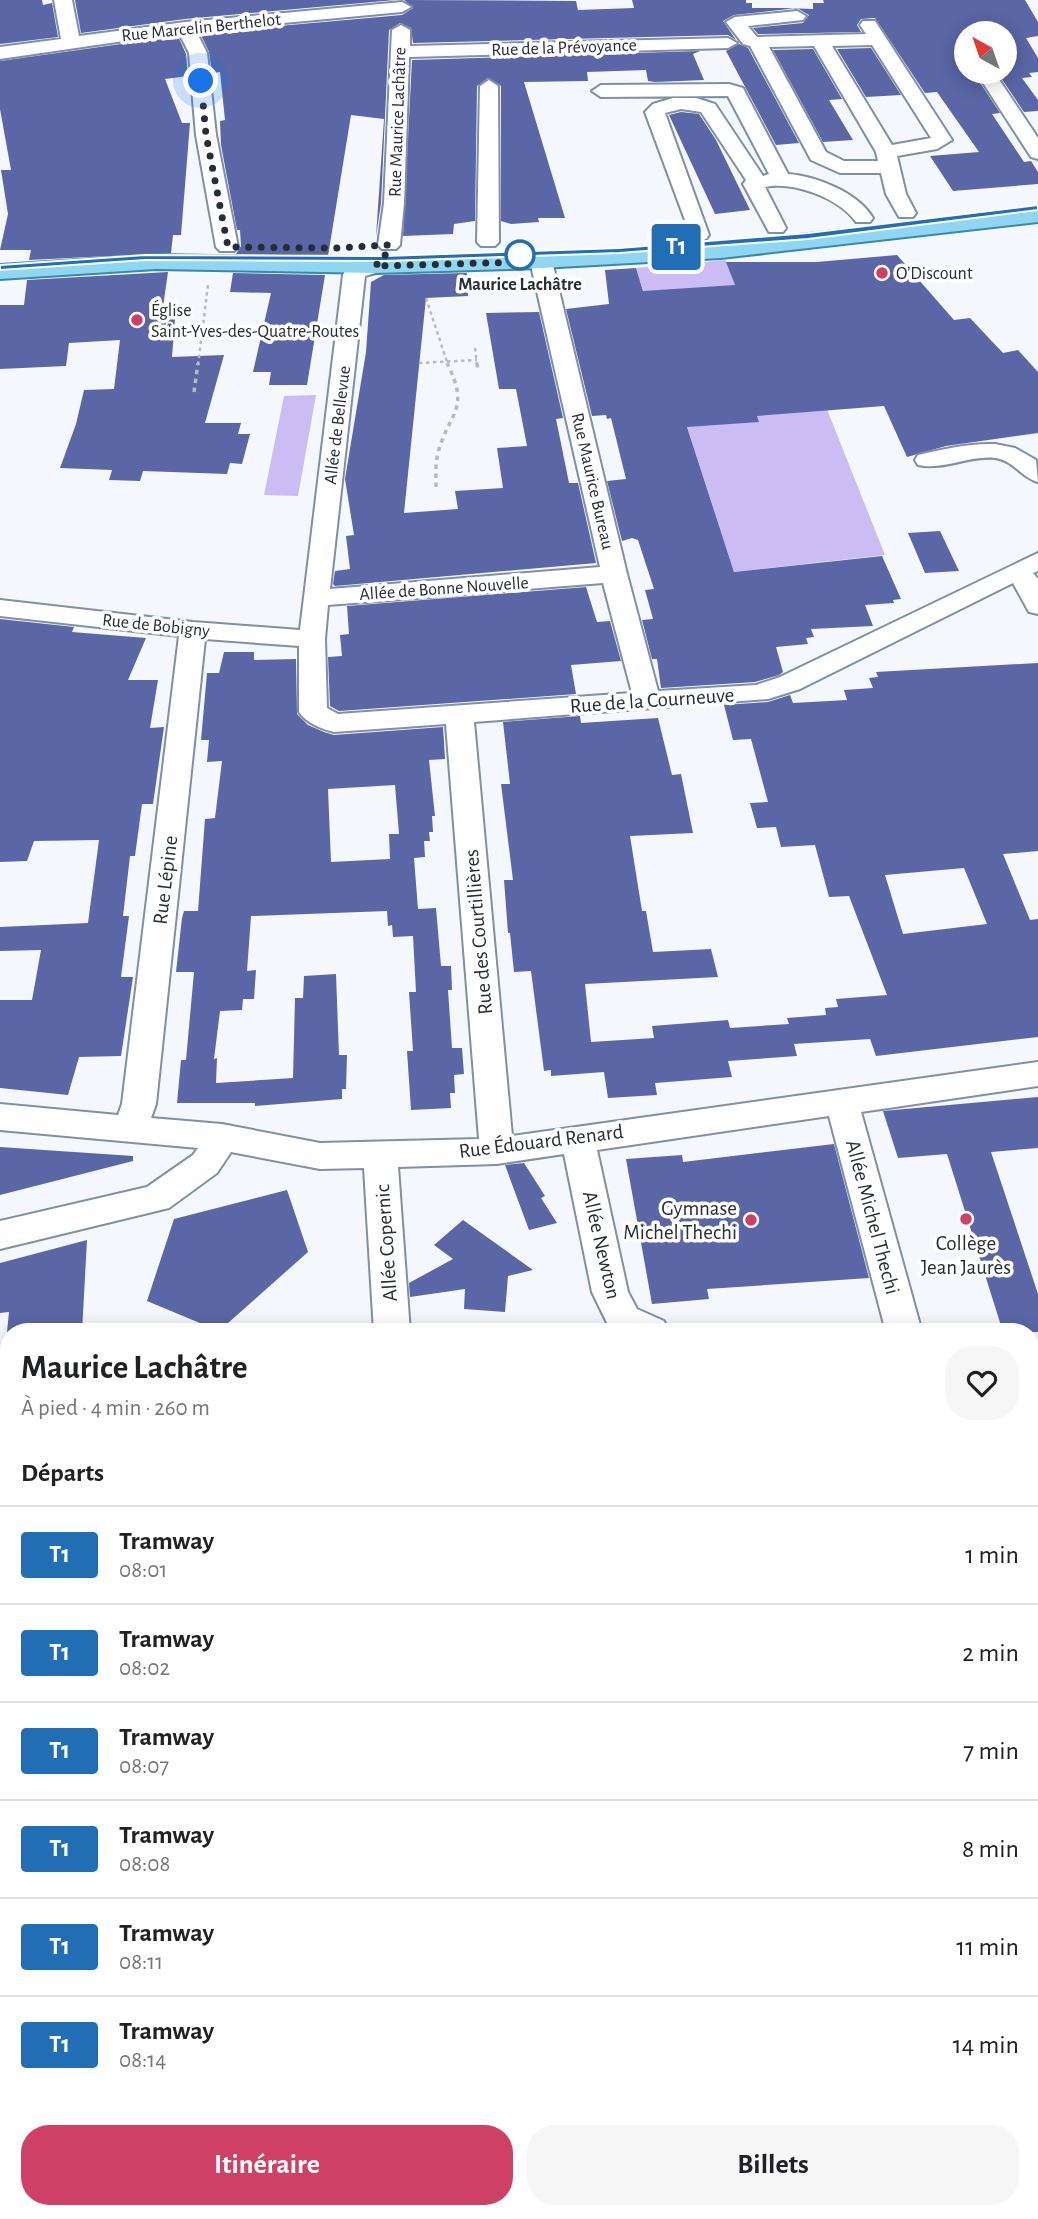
<!DOCTYPE html>
<html lang="fr">
<head>
<meta charset="utf-8">
<style>
  :root { --surface:#fff; --page:#f6f6f6; --text:#202124; --muted:#757577; --line:#e0e0e0; --accent:#cf4067 }
  body { margin:0; font-family:"Alegreya Sans",sans-serif; background:var(--page); color:var(--text); height:100vh; display:flex; flex-direction:column; font-size:26px; white-space:nowrap }
  * { box-sizing:border-box; margin:0 }
  p { font-size:23px; color:var(--muted) }
  .icon { flex:none; width:38px; height:38px; fill:none; stroke:currentColor; stroke-width:2; stroke-linecap:round; stroke-linejoin:round }
  .map { position:relative; flex:1; overflow:hidden }
  .side { position:absolute; left:0px; top:1323px; width:1040px; height:896px; display:flex; flex-direction:column; background:var(--surface); border-radius:28px 28px 0 0; box-shadow:0 4px 18px #0003 }
  .side>* { flex:none }
  .badge { padding:0 14px; border-radius:5px; font-size:24px; line-height:46px }
  .needle { width:46px; rotate:320deg }
  .tools { position:absolute; left:954px; top:21px; display:grid; gap:14px }
  .tools a { display:grid; place-items:center; width:63px; height:63px; border-radius:50%; background:var(--surface); box-shadow:0 4px 18px #0003; font-size:35px }
  .you { position:absolute; width:35px; height:35px; margin:-18px; border:5px solid #fff; border-radius:50%; background:#1a73e8; box-shadow:0 0 0 10px #1a73e833 }
  .map>.badge { position:absolute; translate:-50% -50%; box-shadow:0 0 0 4px #fff }
  h2 { padding:0 21px; font-size:26px; line-height:63px }
  .round { display:grid; place-items:center; flex:none; width:74px; height:74px; border-radius:28px; background:var(--page) }
  .headline { display:flex; align-items:center; justify-content:space-between; height:119px; padding:0 21px }
  h1 { font-size:33px; font-weight:700; line-height:52px }
  .action { display:flex; gap:14px; margin-top:auto; padding:14px 21px }
  .action a { flex:1; height:80px; border-radius:28px; background:var(--accent); color:#fff; font-size:28px; font-weight:700; line-height:80px; text-align:center }
  .action a+a { background:var(--page); color:var(--text) }
  ul { padding:0; list-style:none }
  li { display:flex; align-items:center; gap:21px; height:98px; padding:0 21px; border-top:2px solid var(--line) }
  li div { flex:1 }
  li b { display:block; font-size:26px }
  li em { font-style:normal }
  li .badge { min-width:77px; font-weight:700; text-align:center }
  .map>svg:first-child { display:block }
</style>
</head>
<body>
<div class="map">
<svg width="1038" height="2219" viewBox="0 0 1038 2219">
  <rect width="100%" height="100%" fill="#f4f8fc"/>
  <path fill="#ccbcf4" d="M726,260L763,362L807,359L885,555L734,572L636,268Z
    M316,395L298,496L264,495L284,396Z
    M0,2079H9V2210H387L388,2219H0Z"/>
  <path fill="#5a66a6" fill-rule="evenodd" d="M0,0H42L43,5L52,3L58,37L0,44Z
    M75,0H395L185,19L81,33Z
    M404,0L576,1L578,10L634,8L632,0H746V3H752V8H784L813,9V3H824L823,0H1025L1038,22V36L1026,38L1038,58V72L1029,73L1032,77L1022,78L1038,100V111L1024,112L997,72H1004V33H966V72H973L1000,113L992,114L1024,162L1031,161L1038,172V184L953,191L930,156L979,152L937,92L925,93L875,18L861,19L857,25L861,32L758,34L753,28L803,23L809,15L797,8L734,15L723,21L736,40L728,35L413,43L411,28L400,23L389,30L381,203L376,237L384,119L351,115L328,256L236,254L241,246L240,230H237L221,145L220,121L225,120L220,72L212,73L209,52L200,33L402,15L413,8Z
    M178,36L186,54L188,76L165,79L182,123H190L181,235H173L171,253L29,260L31,250H0L8,214L1,170H11L0,109V61Z
    M739,44L748,48L799,143L776,145L726,51Z
    M871,48L901,95L866,97L837,49Z
    M813,49L842,99L829,100L853,140L823,142L773,50Z
    M700,51L693,54L704,80L655,82L648,81L646,70L587,72L588,81L524,82L565,218H538L539,222L511,224L501,221V86L488,78L477,86L475,221L454,224L453,234L403,236L412,60Z
    M681,112L699,114L716,140L750,210L715,214L669,115Z
    M897,255L954,320L970,318L1003,353L1018,350L1038,372V433L946,446L907,457L884,406L757,416L759,422L687,427L734,572L882,556L901,599L893,600L894,603L865,605L873,626L811,629L814,637L806,638L808,644L776,647L783,672L779,675L755,682L661,688L657,659H652L642,620L653,619L645,590L654,589L638,540L632,538L622,541L607,481L626,479L611,418L607,419L606,415L592,416L566,309L609,304L605,270L636,268L643,291L735,285L726,262H817Z
    M168,272L163,307L176,306L172,357L224,355L205,423H241L238,434H250L242,464L230,463L227,474L143,471L140,481L109,480L112,470L60,468L76,424L84,390L114,389L120,340L69,343L66,366L0,369V305H24L27,280Z
    M233,273L325,275L307,385H269L271,372H253L271,293L230,292Z
    M467,273L468,296L426,298L404,513L458,509L455,491L503,488L497,448L527,446L516,389H499L486,313L539,312L563,418L556,419L569,483H578L596,563L335,586L333,584L335,571L350,569L346,536L354,535L345,479L366,352L371,282L384,275Z
    M940,531L959,571L925,573L908,533Z
    M586,587L597,622L610,621L621,661L571,665L576,694L339,711L330,706L328,657L342,656L340,635L349,634L347,606Z
    M0,619L74,627L72,632L146,638L128,680H158L150,728L164,727L153,804H142L135,856H130L123,916H129L121,977H133L121,1056L79,1057L68,1095L0,1088V1000H32L41,950L0,951V927L88,923L99,840L34,841L27,861L0,862Z
    M224,652H254V660L296,659L297,714L308,725L324,732L334,735L443,727L445,759L429,760L435,816H432L433,832H429L430,841H424L425,857L414,858L418,909L436,908L441,966H451L452,990H448L452,1048H462L464,1074L454,1075L455,1093H450L451,1108L411,1110L407,1051H413L409,992H416L413,936L393,937L392,925L388,926L387,911L251,916L247,971L256,970L254,999H243L242,1010L220,1011L214,1059L217,1058L216,1083L293,1078L295,998H303L304,976L336,974L339,1055H347L346,1089H342V1099L255,1106V1103H177L181,1060H186L194,972H176L182,918L184,911H198L205,819L215,818L222,761L207,762L209,740H201L207,673H219ZM395,785L399,834H389L390,859L331,862L328,789Z
    M1038,663V851L1003,854L1030,920L1038,919V1037L876,1056L870,1039L794,1044L797,1056L728,1061L732,1077L655,1083L657,1095L608,1098L604,1072L551,1076V1070L544,1071L531,971L514,972L510,933H508L504,880H513L501,784H510L503,722L580,716L581,723L658,718L672,775L681,774L693,833L630,836L642,911H646L653,952L711,949L718,977L585,984L591,1042L654,1038L652,1026L728,1020L730,1028L789,1024L787,1018L826,1015L825,1008L838,1007L836,999L887,995L849,896L829,897L815,845L781,847L776,827L757,828L750,803L768,802L751,739L733,740L724,705L768,702L790,695L793,703L847,700L844,690L873,688L869,678L878,677L876,672ZM964,868L987,924L903,934L885,875Z
    M1038,1097V1148L991,1152L1038,1294V1332H1003L947,1154L898,1158L883,1111Z
    M834,1144L869,1278L707,1289L709,1299L652,1304L626,1159L682,1155L683,1162Z
    M0,1147L133,1156V1161L0,1195Z
    M524,1163L545,1196L541,1198L557,1223L529,1230L505,1165Z
    M287,1190L308,1252L219,1331L147,1301L174,1219Z
    M463,1220L533,1270L508,1276L505,1312L464,1309L465,1289L410,1297L409,1283L453,1259L434,1245Z
    M87,1240L82,1332H7L9,1312L0,1313V1263Z"/>
  <g fill="none" stroke-linecap="round" stroke-linejoin="round">
    <defs>
      <path id="minor" d="M54,0H72L79,36L185,22L402,2L411,7L402,12L196,31L207,53L216,135L238,247L234,251H220L216,247L196,135L189,53L179,33L0,59V47L61,39Z
        M797,11L806,16L803,20L748,26L757,37L866,34L860,25L863,21H875L952,140L937,149L897,156L906,194L916,213L913,217H899L886,194L881,173H840L811,160L750,46L743,44L726,22L735,17ZM872,45L931,138L892,145L832,46ZM814,46L876,152L878,161H844L826,152L769,47Z
        M401,25L410,30V46L728,38L737,43L728,48L409,57L404,203L400,245L396,249H382L378,245L384,203L392,30Z
        M976,72H994L1038,138V159L1031,157Z
        M489,80L498,86L499,242L495,246H481L477,242L480,86Z
        M729,84L743,88L745,92L788,174C817,176 858,193 873,218L870,222H856C839,198 793,181 765,187L786,228L783,232H769L743,184L746,180L701,112L681,109L665,113L709,235L706,239H692L645,112L653,104L673,98H696L715,104L763,176L769,174L728,96L601,97L592,91L601,85Z
        M541,255L549,256L552,261L627,574L658,691L756,685L780,677L1038,553V571L1033,573L1038,579V614L1029,612L1013,583L800,689L768,699L474,722L512,1136L1038,1062V1086L861,1112L922,1332H886L829,1116L597,1150L628,1292L637,1309L664,1321L669,1332L611,1331L592,1292L564,1154L497,1164L398,1167L410,1332H374L364,1168L320,1169L231,1152L217,1173L169,1208L0,1249V1221L147,1187L193,1155L198,1148L0,1130V1104L118,1115L122,1104L179,636L0,616V600L193,622L300,630L343,275L347,267L375,260L383,261L386,266L383,271L365,276L330,589L600,567L530,261L533,256ZM603,583L632,693L338,714L327,708L325,639L328,605ZM205,639L299,646V712C306,723 322,729 334,732L446,724L479,1139L320,1143L222,1124L151,1118L156,1104Z
        M995,444L1015,448L1036,460L1038,482C1022,478 1013,460 995,458C970,455 943,471 918,465L915,460L918,455C943,449 970,443 995,444Z
        M1031,1719L1038,1722V1784L1031,1782Z"/>
      <path id="major" d="M1038,208V222L721,258L541,268L375,273L156,269L0,279V265L156,255L375,259L541,254L721,244Z"/>
    </defs>
    <use href="#minor" stroke="#7e90a3" stroke-width="4"/>
    <use href="#major" stroke="#3889a9" stroke-width="4"/>
    <path stroke="#b6bbc0" stroke-width="2.5" stroke-dasharray="3.5 3.5" stroke-linecap="butt" d="M426,298L448,365
      M475,348L477,365
      M419,363L477,360
      M198,365L208,285"/>
    <path stroke="#b6bbc0" stroke-width="3.5" stroke-dasharray="4.5 4.5" stroke-linecap="butt" d="M477,363L478,371
      M194,392L198,363
      M436,487C436,476 435,464 438,453C449,411 471,411 447,363"/>
    <path stroke="#b6bbc0" stroke-width="5" stroke-dasharray="7 7" stroke-linecap="butt" d="M1031,2199H1038
      M925,2210L928,2219
      M404,2219L405,2210"/>
    <use href="#minor" fill="#fff" fill-rule="evenodd"/>
    <use href="#major" fill="#8ed6f1" fill-rule="evenodd"/>
    <path stroke="#787e84" stroke-width="2" d="M0,267L145,258H384L619,251L808,236L1038,208"/>
  </g>
  <path fill="#216eb4" stroke="#fff" stroke-width="2" d="M1038,205V210L808,239L619,253L384,261L145,260L0,270V265L145,255L384,256L619,248L808,233Z"/>
  <g fill="none" stroke-linecap="round" stroke-linejoin="round">
    <path stroke="#262d35" stroke-width="7" stroke-dasharray="0 12.6" d="M201,81L206,135L228,247L337,248L389,245L384,258L375,266L524,262L520,255"/>
  </g>
  <circle fill="#fff" stroke="#216eb4" stroke-width="3.5" cx="520" cy="255" r="14"/>
  <g fill="#cf4067" stroke="#fff" stroke-width="2.5">
    <circle cx="882" cy="273" r="7"/>
    <circle cx="137" cy="320" r="7"/>
    <circle cx="966" cy="1219" r="7"/>
    <circle cx="751" cy="1220" r="7"/>
  </g>
  <g text-anchor="middle" stroke-width="7" stroke-linejoin="round" paint-order="stroke">
    <g font-size="18" fill="#262d35" stroke="#fff">
      <text transform="translate(201 27) rotate(-6)" y="6">Rue Marcelin Berthelot</text>
      <text transform="translate(564 47) rotate(-2)" y="6">Rue de la Prévoyance</text>
      <text transform="translate(397 122) rotate(-88)" y="6">Rue Maurice Lachâtre</text>
      <text transform="translate(337 425) rotate(-83)" y="6">Allée de Bellevue</text>
      <text transform="translate(593 481) rotate(77)" y="6">Rue Maurice Bureau</text>
      <text transform="translate(444 588) rotate(-4)" y="6">Allée de Bonne Nouvelle</text>
      <text transform="translate(156 625) rotate(6)" y="6">Rue de Bobigny</text>
    </g>
    <g font-size="18" fill="#262d35" stroke="#fff" text-anchor="start">
      <text x="896" y="279">O’Discount</text>
      <text x="151" y="316">Église<tspan x="151" dy="21">Saint-Yves-des-Quatre-Routes</tspan></text>
    </g>
    <g font-size="18" font-weight="bold" fill="#262d35" stroke="#fff">
      <text x="520" y="290">Maurice Lachâtre</text>
    </g>
    <g font-size="21" fill="#262d35" stroke="#fff">
      <text transform="translate(652 700) rotate(-4)" y="7">Rue de la Courneuve</text>
      <text transform="translate(165 880) rotate(-83)" y="7">Rue Lépine</text>
      <text transform="translate(478 932) rotate(-95)" y="7">Rue des Courtillières</text>
      <text transform="translate(541 1141) rotate(-7)" y="7">Rue Édouard Renard</text>
      <text transform="translate(873 1217) rotate(75)" y="7">Allée Michel Thechi</text>
      <text transform="translate(386 1243) rotate(-94)" y="7">Allée Copernic</text>
      <text transform="translate(602 1245) rotate(77)" y="7">Allée Newton</text>
    </g>
    <g font-size="21" fill="#262d35" stroke="#fff" text-anchor="end">
      <text x="737" y="1215">Gymnase<tspan x="737" dy="24">Michel Thechi</tspan></text>
      <text x="966" y="1250" text-anchor="middle">Collège<tspan x="966" dy="24">Jean Jaurès</tspan></text>
    </g>
  </g>
</svg>
<div class="tools">
<a><svg class="needle" viewBox="-14 -14 28 28"><path d="M0-13l5 13h-10z" fill="#e53935"/><path d="M0 13l5-13h-10z" fill="#757577"/></svg></a>
</div>
<div class="you" style="left:201px;top:81px"></div>
<b class="badge" style="left:676px;top:247px;background:#216eb4;color:#fff">T1</b>
<section class="side">
<div class="headline"><div><h1>Maurice Lachâtre</h1><p>À pied · 4 min · 260 m</p></div><a class="round"><svg class="icon" aria-label="heart" viewBox="0 0 24 24"><path d="M12 20l-8-8c-3-5 5-10 8-4 3-6 11-1 8 4z"/></svg></a></div>
<h2>Départs</h2>
<ul>
<li><span class="badge" style="background:#216eb4;color:#fff">T1</span><div><b>Tramway</b><p>08:01</p></div><em>1 min</em></li>
<li><span class="badge" style="background:#216eb4;color:#fff">T1</span><div><b>Tramway</b><p>08:02</p></div><em>2 min</em></li>
<li><span class="badge" style="background:#216eb4;color:#fff">T1</span><div><b>Tramway</b><p>08:07</p></div><em>7 min</em></li>
<li><span class="badge" style="background:#216eb4;color:#fff">T1</span><div><b>Tramway</b><p>08:08</p></div><em>8 min</em></li>
<li><span class="badge" style="background:#216eb4;color:#fff">T1</span><div><b>Tramway</b><p>08:11</p></div><em>11 min</em></li>
<li><span class="badge" style="background:#216eb4;color:#fff">T1</span><div><b>Tramway</b><p>08:14</p></div><em>14 min</em></li>
</ul>
<div class="action"><a>Itinéraire</a><a>Billets</a></div>
</section>
</div>
</body>
</html>
